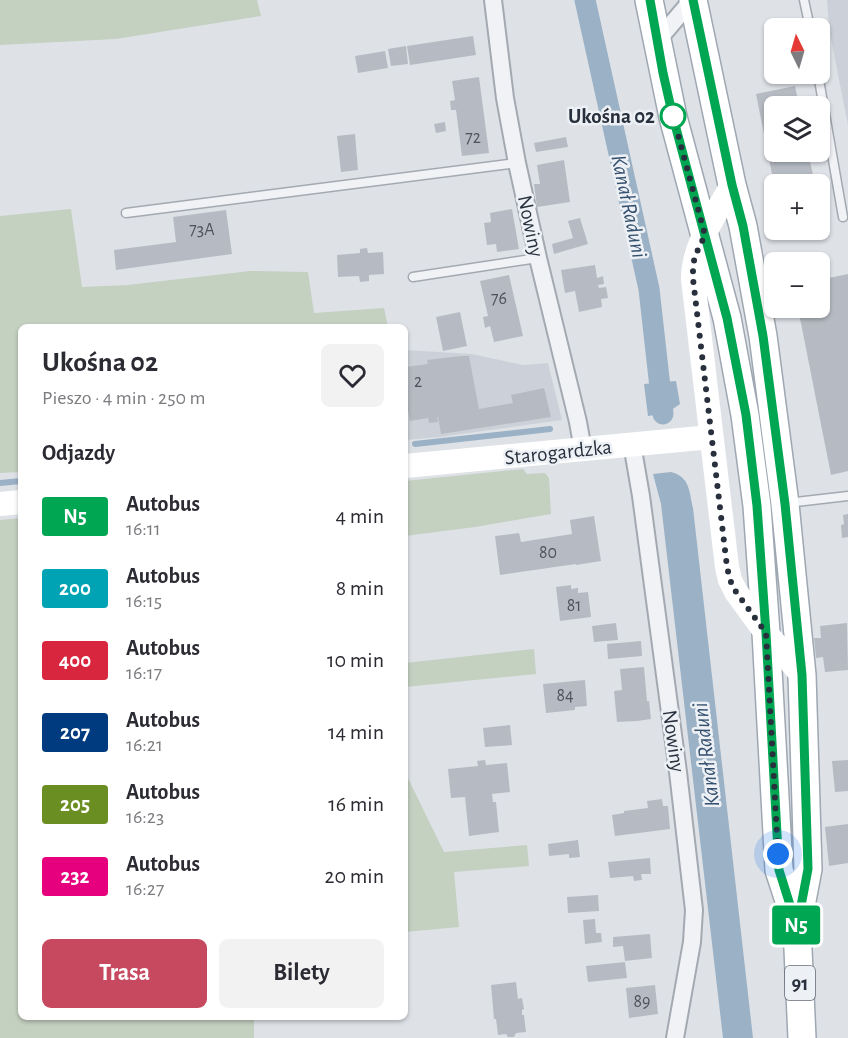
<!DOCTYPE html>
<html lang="pl">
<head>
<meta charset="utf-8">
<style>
  :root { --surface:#fff; --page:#f2f2f3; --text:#2b2b33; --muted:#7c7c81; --accent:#c64960 }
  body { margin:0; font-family:"Alegreya Sans",sans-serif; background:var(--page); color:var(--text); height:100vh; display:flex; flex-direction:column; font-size:22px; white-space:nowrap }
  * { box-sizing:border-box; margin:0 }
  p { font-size:20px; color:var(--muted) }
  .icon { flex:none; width:33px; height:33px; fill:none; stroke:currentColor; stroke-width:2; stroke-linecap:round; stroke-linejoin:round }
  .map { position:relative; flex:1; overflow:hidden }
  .details { position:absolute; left:18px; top:324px; width:390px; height:696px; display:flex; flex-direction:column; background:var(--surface); border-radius:9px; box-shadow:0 2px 4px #0004 }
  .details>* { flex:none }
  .badge { padding:0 12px; border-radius:4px; font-size:21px; line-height:39px }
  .needle { width:39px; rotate:355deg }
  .fabs { position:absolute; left:764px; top:18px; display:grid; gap:12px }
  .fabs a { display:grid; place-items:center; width:66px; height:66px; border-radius:9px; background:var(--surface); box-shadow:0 2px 4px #0004; font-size:30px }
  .you { position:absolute; width:30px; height:30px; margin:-15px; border:4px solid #fff; border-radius:50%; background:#1a73e8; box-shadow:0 0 0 9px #1a73e833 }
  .map>.badge { position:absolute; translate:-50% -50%; box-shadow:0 0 0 3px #fff }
  h2 { padding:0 24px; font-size:22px; line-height:54px }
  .round { display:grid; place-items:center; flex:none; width:63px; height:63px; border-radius:9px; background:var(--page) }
  .head { display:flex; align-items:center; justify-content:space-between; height:102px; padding:0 24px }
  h1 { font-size:28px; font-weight:700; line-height:45px }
  .primary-button { display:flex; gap:12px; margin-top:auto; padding:12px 24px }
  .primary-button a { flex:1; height:69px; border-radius:9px; background:var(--accent); color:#fff; font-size:24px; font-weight:700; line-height:69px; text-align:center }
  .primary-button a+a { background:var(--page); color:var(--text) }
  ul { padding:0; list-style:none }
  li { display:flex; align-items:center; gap:18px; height:72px; padding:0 24px }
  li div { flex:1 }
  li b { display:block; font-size:22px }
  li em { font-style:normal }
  li .badge { min-width:66px; font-weight:700; text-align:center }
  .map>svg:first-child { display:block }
</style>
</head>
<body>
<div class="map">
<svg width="848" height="1038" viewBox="0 0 848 1038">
  <rect width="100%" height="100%" fill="#dee2e7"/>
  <path fill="#ccd1d9" d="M827,0H848V125L829,29Z
    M405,350L472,354L523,365L548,363L562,420L440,437L405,440Z"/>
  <path fill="#c4d0c0" d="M0,0H257L261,16L116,39L0,45Z
    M71,209L82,287L127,285L250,271L308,272L314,313L384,308L388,327H21V472L0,473V216Z
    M523,469L527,474L545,473L549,478L551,514L475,527L405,536V481Z
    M21,518V1017H254V1038H0V520Z
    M534,649L536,674L405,687V663Z
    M405,772L444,852L527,845L529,866L454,872L459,927L405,932Z"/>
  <path fill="#9bb1c5" d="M676,381L680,404L667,413L648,416L644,384Z
    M671,472C690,477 689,491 693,508L753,1038H723L661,504L653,474Z"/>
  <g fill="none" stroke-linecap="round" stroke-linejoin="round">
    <path stroke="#9bb1c5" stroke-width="6" d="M415,444L550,429
      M0,483L21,481"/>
    <path stroke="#9bb1c5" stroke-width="21" d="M585,0L649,289L663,414"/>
  </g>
  <path fill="#b6bbc3" d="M473,36L476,55L410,65L407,46Z
    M406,46L408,64L391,66L388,49Z
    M385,51L388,68L358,73L355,56Z
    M479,77L489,153L462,156L456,110H451L450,101L455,100L452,81Z
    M795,86L799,106H774V152H808L815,184H774L756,94Z
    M445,122L446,131L436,133L434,124Z
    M355,134L358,170L341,172L337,136Z
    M566,137L568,147L536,152L534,143Z
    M564,160L570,202L537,207L534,184H540L537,165Z
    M512,209L519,249L497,252L496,244L487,245L484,223L491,222L490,213Z
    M226,210L232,254L116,270L114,250L176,242L173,217Z
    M580,218L588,244L554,254L552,244L573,238L568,221Z
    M367,248L368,253L383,252L384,274L369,275V281L360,282L359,276L338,277L337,255L360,253V249Z
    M595,265L597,278L603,276L604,284L598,285L599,288L606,287L608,298L601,299L602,307L579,312L575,291L565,293L561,270Z
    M848,274V471L831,475L798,308H819V280Z
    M509,275L523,336L494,342L490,326L485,328L483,317L488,316L480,281Z
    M460,312L467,346L443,351L436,317Z
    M461,356H469L479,409L513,403L511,395L544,388L551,417L441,434L438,417H437L438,422L429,423L428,418L410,421L405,394V367L428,364L427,360Z
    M848,514V537L842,538L841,525L844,524L843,515Z
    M594,516L601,561L576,565V564L500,575L495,536L519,533L521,542L572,534L570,520Z
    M571,585V589L578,588V593L588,592L591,617L560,621L556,587Z
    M616,623L618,640L594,642L592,626Z
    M847,623L848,670L825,672L823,657L816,658L814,638H821L820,626Z
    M641,641L642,656L608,659L607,644Z
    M644,667L647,701H649L651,719L637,721L617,722L614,691L622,690L620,669Z
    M585,680L587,706L575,707V710L546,713L543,684Z
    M510,725L512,745L485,747L483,728Z
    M485,760L486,765L507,763L510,792L492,794L493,802H496L499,832L469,836L465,797L451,798L448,769L478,766L477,761Z
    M848,760V791L835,792L832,761Z
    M662,799L663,806H668L670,829L615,836L612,815L624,813V811L648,808L647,801Z
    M848,824V863L829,866L825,827Z
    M578,840L580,857L569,858V854L549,856L548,844Z
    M650,858L651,874H641L642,880L634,881L633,876L610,878L608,862Z
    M598,895L599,911L568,913L567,897Z
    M595,919L596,933H601L602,942L585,944L583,920Z
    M650,934L652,958L625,961L623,946L613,947V937Z
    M625,962L627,978L588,982L586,966Z
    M516,982L518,999L522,998L524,1009L522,1010V1015H524L526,1032L516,1033L514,1037H508L506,1034L498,1035L496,1019H494L491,985Z
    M655,985L658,1014L629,1018L626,988Z"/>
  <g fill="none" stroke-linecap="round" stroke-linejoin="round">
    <defs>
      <path id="lane" d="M804,0L810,28
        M818,74L843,217
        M126,213L517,163
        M413,277L538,258
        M787,503L848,496"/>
      <path id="street" d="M493,0L505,98L517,163L538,258L578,422L583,450
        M658,44L663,34L692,0
        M632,444L641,496L678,772L694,910L692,942L675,1038"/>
      <path id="primary" d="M649,0L673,117L727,318L745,415L757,506L766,633L779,870L796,922
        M693,0L732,185L743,226L763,336L785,504L802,675L808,869L797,927L802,1038"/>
    </defs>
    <use href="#lane" stroke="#a4a9b1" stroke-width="11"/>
    <use href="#street" stroke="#a4a9b1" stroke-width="20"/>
    <use href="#primary" stroke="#9ea7b2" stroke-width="30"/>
    <use href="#lane" stroke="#f0f2f5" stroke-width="8"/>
    <use href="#street" stroke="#f0f2f5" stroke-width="16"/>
    <path stroke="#fff" stroke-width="24" d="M732,185C716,214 693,245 693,279L727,567L730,580L736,592L766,633L802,675
      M405,466L711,437
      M0,504L21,502"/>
    <use href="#primary" stroke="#fff" stroke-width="27"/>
  </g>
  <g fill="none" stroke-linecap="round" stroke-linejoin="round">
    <defs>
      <path id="line" d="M650,0L663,73L673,117L727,318L746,415L757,506L760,548L766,633L779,870L797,927L808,869L802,675L785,504L763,336L743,226L732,185L693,0"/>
    </defs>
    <use href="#line" stroke="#fff" stroke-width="14"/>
    <use href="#line" stroke="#00a651" stroke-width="9"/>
    <path stroke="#28303d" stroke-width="6" stroke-dasharray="0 10.8" d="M673,116L705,235L695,256L693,266V279L727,567L730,580L736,592L766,633L778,854"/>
  </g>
  <circle fill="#fff" stroke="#00a651" stroke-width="3" cx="673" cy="116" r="12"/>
  <g text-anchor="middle" stroke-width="5" stroke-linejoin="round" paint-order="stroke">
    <g font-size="18" fill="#4c535e">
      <text x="473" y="143">72</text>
      <text x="202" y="235">73A</text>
      <text x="499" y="304">76</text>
      <text x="418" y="387">2</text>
      <text x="548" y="558">80</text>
      <text x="574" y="611">81</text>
      <text x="565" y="701">84</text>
      <text x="642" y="1007">89</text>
    </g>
    <rect fill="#edf1f5" stroke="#636a74" stroke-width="1.5" x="785" y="966" width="30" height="34" rx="4.5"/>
    <g font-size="20" font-weight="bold" fill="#28303d">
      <text x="800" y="990">91</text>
    </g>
    <g font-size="21" font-weight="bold" fill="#28303d" stroke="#edf1f5" text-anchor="end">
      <text x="655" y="123">Ukośna 02</text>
    </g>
    <g font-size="21" fill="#28303d" stroke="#edf1f5">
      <text transform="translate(531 226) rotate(78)" y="7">Nowiny</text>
      <text transform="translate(558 452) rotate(-6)" y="7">Starogardzka</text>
      <text transform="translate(674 741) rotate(82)" y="7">Nowiny</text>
    </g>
    <g font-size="22" font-style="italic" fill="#35506e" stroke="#edf1f5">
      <text transform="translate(630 206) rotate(78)" y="8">Kanał Raduni</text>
      <text transform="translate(705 755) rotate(-97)" y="8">Kanał Raduni</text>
    </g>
  </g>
</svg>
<div class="fabs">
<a><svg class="needle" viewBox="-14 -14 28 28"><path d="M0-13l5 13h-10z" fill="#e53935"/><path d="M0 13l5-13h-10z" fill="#7c7c81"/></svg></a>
<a><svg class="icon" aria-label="layers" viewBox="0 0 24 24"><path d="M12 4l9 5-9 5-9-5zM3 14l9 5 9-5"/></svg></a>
<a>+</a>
<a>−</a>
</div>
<div class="you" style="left:778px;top:854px"></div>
<b class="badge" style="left:796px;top:925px;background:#00a651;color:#fff">N5</b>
<section class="details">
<div class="head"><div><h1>Ukośna 02</h1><p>Pieszo · 4 min · 250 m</p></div><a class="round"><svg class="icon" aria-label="heart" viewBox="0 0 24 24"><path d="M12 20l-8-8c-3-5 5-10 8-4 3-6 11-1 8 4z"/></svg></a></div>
<h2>Odjazdy</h2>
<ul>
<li><span class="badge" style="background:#00a651;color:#fff">N5</span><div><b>Autobus</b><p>16:11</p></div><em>4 min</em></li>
<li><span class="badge" style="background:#00a3b4;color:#fff">200</span><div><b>Autobus</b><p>16:15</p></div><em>8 min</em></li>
<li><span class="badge" style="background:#d7263d;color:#fff">400</span><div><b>Autobus</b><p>16:17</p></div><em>10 min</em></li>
<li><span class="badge" style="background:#003b80;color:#fff">207</span><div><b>Autobus</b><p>16:21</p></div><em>14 min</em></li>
<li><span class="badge" style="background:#6b8e23;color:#fff">205</span><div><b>Autobus</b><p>16:23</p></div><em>16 min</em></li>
<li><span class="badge" style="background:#e6007e;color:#fff">232</span><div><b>Autobus</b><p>16:27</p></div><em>20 min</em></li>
</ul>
<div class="primary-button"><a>Trasa</a><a>Bilety</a></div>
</section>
</div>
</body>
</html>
